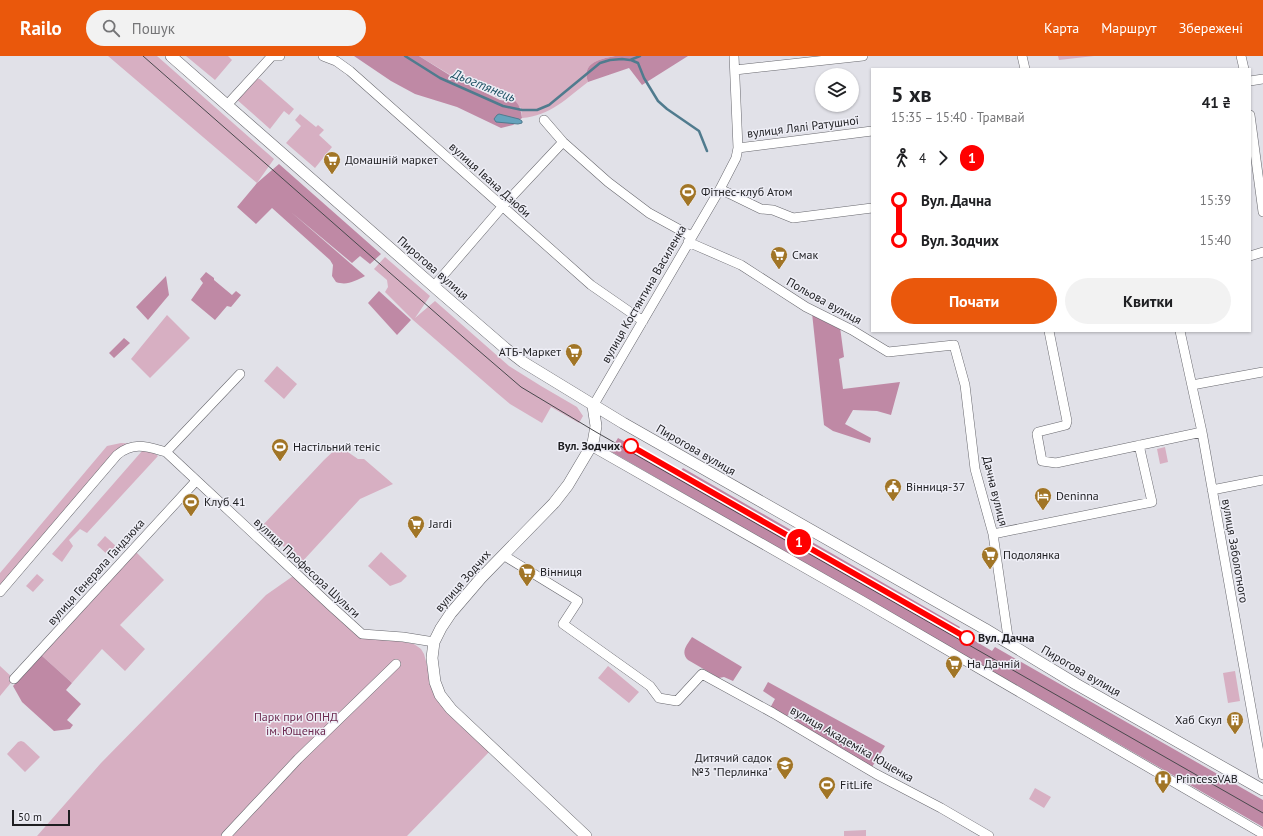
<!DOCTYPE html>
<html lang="uk">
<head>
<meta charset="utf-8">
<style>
  :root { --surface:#fff; --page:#f2f2f2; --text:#202124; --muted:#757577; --accent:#ea580c }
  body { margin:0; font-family:"PT Sans",sans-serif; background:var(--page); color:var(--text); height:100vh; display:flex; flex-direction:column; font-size:15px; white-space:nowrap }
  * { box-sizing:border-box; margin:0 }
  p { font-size:13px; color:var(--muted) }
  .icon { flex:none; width:22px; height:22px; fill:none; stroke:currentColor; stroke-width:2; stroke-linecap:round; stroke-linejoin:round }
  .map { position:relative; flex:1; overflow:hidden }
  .side { position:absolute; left:871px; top:12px; width:380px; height:264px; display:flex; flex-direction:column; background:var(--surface); border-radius:0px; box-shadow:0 1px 3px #0004 }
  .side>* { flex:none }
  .badge { padding:0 8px; border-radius:13px; font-size:14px; line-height:26px }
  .controls { position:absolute; left:815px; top:12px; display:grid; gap:8px }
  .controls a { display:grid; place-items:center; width:44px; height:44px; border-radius:50%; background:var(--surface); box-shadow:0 1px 3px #0004; font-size:20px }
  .scale { position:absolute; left:12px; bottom:10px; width:58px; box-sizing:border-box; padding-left:4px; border:2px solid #1e1e21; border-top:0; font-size:11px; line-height:14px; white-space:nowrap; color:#1e1e21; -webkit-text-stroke:3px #eeeef6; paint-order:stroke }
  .map>.badge { position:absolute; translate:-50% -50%; box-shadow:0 0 0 2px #fff }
  .legs { display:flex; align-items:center; gap:6px; height:44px; padding:0 20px; font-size:13px }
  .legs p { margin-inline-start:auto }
  .summary { display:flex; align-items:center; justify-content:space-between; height:68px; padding:0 20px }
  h1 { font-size:22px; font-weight:700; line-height:30px }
  .action { display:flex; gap:8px; margin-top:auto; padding:8px 20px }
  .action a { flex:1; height:46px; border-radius:24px; background:var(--accent); color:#fff; font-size:16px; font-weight:700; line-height:46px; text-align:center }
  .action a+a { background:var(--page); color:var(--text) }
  ul { padding:0 20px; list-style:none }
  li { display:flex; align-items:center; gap:14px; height:40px; font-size:15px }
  li i { display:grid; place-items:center; width:6px; height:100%; margin:0 5px; background:currentColor }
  li i::after { content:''; width:10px; height:10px; margin:-5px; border:3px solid; border-radius:50%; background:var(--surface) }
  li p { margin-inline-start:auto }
  li:first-child i { background:linear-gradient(#0000 50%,currentColor 0) }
  li:last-child i { background:linear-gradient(currentColor 50%,#0000 0) }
  header { display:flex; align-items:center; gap:24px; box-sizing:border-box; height:56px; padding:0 20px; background:var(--accent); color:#fff }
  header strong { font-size:19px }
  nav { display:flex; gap:22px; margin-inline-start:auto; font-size:14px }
  .search { width:280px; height:36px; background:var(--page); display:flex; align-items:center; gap:10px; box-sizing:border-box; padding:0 14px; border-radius:22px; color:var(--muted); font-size:15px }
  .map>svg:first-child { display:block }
</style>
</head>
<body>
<header>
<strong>Railo</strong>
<div class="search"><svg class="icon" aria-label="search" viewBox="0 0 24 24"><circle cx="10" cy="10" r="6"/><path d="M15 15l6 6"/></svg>Пошук</div>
<nav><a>Карта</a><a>Маршрут</a><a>Збережені</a></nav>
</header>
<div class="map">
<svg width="1263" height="780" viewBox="0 0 1263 780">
  <rect width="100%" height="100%" fill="#e1e1e8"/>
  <path fill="#d7afc2" d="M108,0H157L274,103L257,127Z
    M186,0H228L232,4L215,24Z
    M419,0H615C601,3 581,6 588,26C567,42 550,60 522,62L521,52L457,23Z
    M1058,0H1094L1059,4Z
    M252,22L260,23L294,53L289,59L284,55L270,73L235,42Z
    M300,58L316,71L318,69L324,74L319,79L332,91L315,112L286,87L301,70L295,64Z
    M385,201L430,240L415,262L435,245L509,310L541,330L577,351L583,360L579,367L551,351L542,367L510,348L497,337L413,264L385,236L388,231L387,224L374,213Z
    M167,259L190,282L150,322L131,303Z
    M277,310L297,328L284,343L264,325Z
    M121,387L135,388L125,394L0,536V517L107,390Z
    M339,390L358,403H364L393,428L360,443L301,507L262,470L324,404Z
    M1165,391L1168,406L1160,408L1157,393Z
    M142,395H151L158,400L87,477L80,473L69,484L73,490L62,506L52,498Z
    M105,480L117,491L109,500L97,489Z
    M135,495L164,524L120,569L145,593L125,615L102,593L72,627L41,599Z
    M381,496L407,520L401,526L390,530L368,510Z
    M37,518L44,524L33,536L26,530Z
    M296,518L362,578L414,588L421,593L424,598L436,642L489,696L407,780H37L101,707L266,539Z
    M0,610L14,623L0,640Z
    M608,610L639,636L629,647L598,622Z
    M1235,615L1240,645L1228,647L1223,617Z
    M21,685L24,686L40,701L25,716L7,698L18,686Z
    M1035,732L1051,741L1044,752L1029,743Z
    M866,774V780H844V775Z"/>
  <path fill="#bf89a5" d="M354,0H419L451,20L500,44L506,45L514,44C520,49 521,55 522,62L513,69L501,72L457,51L415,38L391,25Z
    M615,0H688L642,29L629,12L588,26C581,6 601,3 615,0Z
    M279,108L381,198L370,208L360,200L352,207L291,156L365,220C355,225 347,230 336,226L332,220L333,209L330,204L272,152L256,168L237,151L257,127Z
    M206,216L214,222V224L232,239L236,235L241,239L231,251L227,250L215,264L191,244L203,227L200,223Z
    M166,220L169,239L148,264L136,251Z
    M379,235L411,264L397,279L368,247Z
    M812,257L840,271L844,301L839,303L843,333L900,326L891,359L877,355L853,354L845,368L871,382L870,387L833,375L824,369Z
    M124,282L130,287L114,302L109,297Z
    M618,382L680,416L683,412L960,571L958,575L992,595L995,591L1263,744V771L610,395Z
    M692,581L742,611L733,625L724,621L719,622L688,604C680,596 687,589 692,581Z
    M41,599L72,627L66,634L81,648L67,664L73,669L70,673L54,675L22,646L13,630Z
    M768,626L885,690L872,711L794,664L796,662L789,657L787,661L770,652L775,643L763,635Z"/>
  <path fill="#65a3bd" stroke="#507b8e" d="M499,58L519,63L522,65V67L518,68L496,66L494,63L497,59Z"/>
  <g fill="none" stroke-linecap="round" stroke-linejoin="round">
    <path stroke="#507b8e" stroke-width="2.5" d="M405,0L440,22L503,50L522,54H537L549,49L600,7L610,4L622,3L630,4L640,0
      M631,4L638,7L644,22L658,45L667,53L699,75L707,95"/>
    <defs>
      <path id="minor" d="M270,0H280
        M323,0L336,5L350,15L591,229L643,265
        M1022,0L1025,13
        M1241,0L1244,13
        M735,14L863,0
        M1250,25L1263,23
        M227,49L271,1
        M1250,59L1263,156
        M544,64L563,86L608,126L649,157L691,180
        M738,92L872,75
        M720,133L761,153L773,154L793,162L872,152
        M688,186L741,209L806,251L852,274L888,296L954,289L965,329L975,413L993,478L1009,588
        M1250,200L1263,196
        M434,230L502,151L563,86
        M1049,275L1067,365L1066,369L1038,376L1037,378L1042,405L1056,407L1202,376
        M1180,275L1202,376L1263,719
        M1192,329L1263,316
        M593,350L720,133L736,102L738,92L734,0
        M591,390L861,544L1263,778
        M166,396L240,318
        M1212,434L1263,424
        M993,478L1152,446L1139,389
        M503,499L578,545L563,568L650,630L659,642L677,645L702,618L773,657L876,718L941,752L989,780
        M0,536L117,399C134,385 148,391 166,396L331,550L362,578L403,581L434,586
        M14,623L196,425
        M226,780L298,703L396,608"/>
      <path id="major" d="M171,0L439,235L505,292L523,306L623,367L985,573L1076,628L1263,734
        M586,780L451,653L440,639L435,626L432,602L434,586L441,572L451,557L481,522L554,447L568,429L593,387L596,370L593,350"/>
    </defs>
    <use href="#minor" stroke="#68686e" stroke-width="10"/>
    <use href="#major" stroke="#68686e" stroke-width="12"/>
    <use href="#minor" stroke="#fff" stroke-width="9"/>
    <use href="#major" stroke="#fff" stroke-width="11"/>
    <path stroke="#49494d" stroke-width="1" d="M143,0L471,288L521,331L596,376L1263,757"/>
  </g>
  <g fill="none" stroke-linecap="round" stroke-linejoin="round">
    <defs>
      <path id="line-1" d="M631,390L967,582"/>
    </defs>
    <use href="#line-1" stroke="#fff" stroke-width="9"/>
    <use href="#line-1" stroke="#f00" stroke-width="6"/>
  </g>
  <defs>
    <symbol id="supermarket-pin" viewBox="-11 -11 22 30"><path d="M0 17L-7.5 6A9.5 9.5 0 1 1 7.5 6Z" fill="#a17526" stroke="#eeeef6"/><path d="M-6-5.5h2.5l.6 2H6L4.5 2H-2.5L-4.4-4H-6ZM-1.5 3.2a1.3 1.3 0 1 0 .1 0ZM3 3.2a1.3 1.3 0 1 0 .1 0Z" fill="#fff"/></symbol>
    <symbol id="stadium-pin" viewBox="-11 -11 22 30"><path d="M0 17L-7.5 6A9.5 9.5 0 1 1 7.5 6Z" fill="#a17526" stroke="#eeeef6"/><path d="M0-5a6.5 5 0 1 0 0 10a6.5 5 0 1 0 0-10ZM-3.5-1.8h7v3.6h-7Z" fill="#fff"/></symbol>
    <symbol id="civic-pin" viewBox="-11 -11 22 30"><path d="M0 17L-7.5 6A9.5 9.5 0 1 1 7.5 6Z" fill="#a17526" stroke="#eeeef6"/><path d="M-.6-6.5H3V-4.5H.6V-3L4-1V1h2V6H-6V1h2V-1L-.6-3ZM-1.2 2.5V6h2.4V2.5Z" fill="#fff"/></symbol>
    <symbol id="hotel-pin" viewBox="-11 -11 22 30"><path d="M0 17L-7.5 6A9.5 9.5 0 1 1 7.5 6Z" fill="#a17526" stroke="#eeeef6"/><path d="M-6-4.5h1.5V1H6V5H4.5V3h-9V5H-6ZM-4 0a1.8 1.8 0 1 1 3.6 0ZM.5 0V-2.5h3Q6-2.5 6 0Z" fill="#fff"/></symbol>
    <symbol id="building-pin" viewBox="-11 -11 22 30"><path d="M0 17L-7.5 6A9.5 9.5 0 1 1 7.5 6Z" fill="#a17526" stroke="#eeeef6"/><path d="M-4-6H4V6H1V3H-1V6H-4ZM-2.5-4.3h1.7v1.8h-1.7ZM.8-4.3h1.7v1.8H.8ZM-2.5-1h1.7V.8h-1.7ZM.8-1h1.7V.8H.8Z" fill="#fff"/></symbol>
    <symbol id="school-pin" viewBox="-11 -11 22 30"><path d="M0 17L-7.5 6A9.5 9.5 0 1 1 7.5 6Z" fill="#a17526" stroke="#eeeef6"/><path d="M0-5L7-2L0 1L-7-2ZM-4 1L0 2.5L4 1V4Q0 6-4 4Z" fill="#fff"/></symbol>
    <symbol id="hospital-pin" viewBox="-11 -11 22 30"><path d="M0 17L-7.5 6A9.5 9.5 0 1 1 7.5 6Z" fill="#a17526" stroke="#eeeef6"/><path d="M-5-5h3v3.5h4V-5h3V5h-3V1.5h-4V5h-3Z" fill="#fff"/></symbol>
  </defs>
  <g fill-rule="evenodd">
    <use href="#supermarket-pin" x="322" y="94" width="20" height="27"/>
    <use href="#stadium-pin" x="678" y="126" width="20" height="27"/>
    <use href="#supermarket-pin" x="769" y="189" width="20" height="27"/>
    <use href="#supermarket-pin" x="564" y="286" width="20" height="27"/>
    <use href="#stadium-pin" x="270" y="381" width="20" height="27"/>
    <use href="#civic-pin" x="883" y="421" width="20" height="27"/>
    <use href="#hotel-pin" x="1033" y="430" width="20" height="27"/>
    <use href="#stadium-pin" x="181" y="436" width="20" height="27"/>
    <use href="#supermarket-pin" x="406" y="458" width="20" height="27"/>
    <use href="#supermarket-pin" x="980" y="489" width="20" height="27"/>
    <use href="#supermarket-pin" x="517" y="506" width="20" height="27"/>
    <use href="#supermarket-pin" x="944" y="598" width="20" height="27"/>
    <use href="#building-pin" x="1225" y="654" width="20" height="27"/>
    <use href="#school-pin" x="775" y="699" width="20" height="27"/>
    <use href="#hospital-pin" x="1153" y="713" width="20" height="27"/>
    <use href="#stadium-pin" x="817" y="719" width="20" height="27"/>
  </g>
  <g fill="#fff" stroke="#f00" stroke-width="2">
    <circle cx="631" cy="390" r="7"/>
    <circle cx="967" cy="582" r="7"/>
  </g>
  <g text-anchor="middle" stroke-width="3" stroke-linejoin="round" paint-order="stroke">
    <g font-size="12" fill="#1e1e21" stroke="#eeeef6">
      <text transform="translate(803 71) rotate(-7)" y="4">вулиця Лялі Ратушної</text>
      <text transform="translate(490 124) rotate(42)" y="4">вулиця Івана Дзюби</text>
      <text transform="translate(433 212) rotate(41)" y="4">Пирогова вулиця</text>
      <text transform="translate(644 238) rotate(-60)" y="4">вулиця Костянтина Василенка</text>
      <text transform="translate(824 245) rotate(29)" y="4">Польова вулиця</text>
      <text transform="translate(696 394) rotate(30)" y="4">Пирогова вулиця</text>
      <text transform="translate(995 435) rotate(76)" y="4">Дачна вулиця</text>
      <text transform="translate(1235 495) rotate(80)" y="4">вулиця Заболотного</text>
      <text transform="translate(307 512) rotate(43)" y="4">вулиця Професора Шульги</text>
      <text transform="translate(96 516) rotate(-48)" y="4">вулиця Генерала Гандзюка</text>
      <text transform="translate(463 525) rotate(-49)" y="4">вулиця Зодчих</text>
      <text transform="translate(1081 615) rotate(30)" y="4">Пирогова вулиця</text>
      <text transform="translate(852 688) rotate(30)" y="4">вулиця Академіка Ющенка</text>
    </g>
    <g font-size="12" fill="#1e1e21" stroke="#eeeef6" text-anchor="start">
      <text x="345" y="108">Домашній маркет</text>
      <text x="701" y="140">Фітнес-клуб Атом</text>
      <text x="792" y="203">Смак</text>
      <text x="561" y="300" text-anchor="end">АТБ-Маркет</text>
      <text x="293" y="395">Настільний теніс</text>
      <text x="906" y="435">Вінниця-37</text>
      <text x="1056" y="444">Deninna</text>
      <text x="204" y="450">Клуб 41</text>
      <text x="429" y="472">Jardi</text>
      <text x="1003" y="503">Подолянка</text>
      <text x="540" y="520">Вінниця</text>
      <text x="967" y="612">На Дачній</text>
      <text x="1222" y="668" text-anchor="end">Хаб Скул</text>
      <text x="772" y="706" text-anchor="end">Дитячий садок<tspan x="772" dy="14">№3 "Перлинка"</tspan></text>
      <text x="1176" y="727">PrincessVAB</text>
      <text x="840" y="733">FitLife</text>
    </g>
    <g font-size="12" font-weight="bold" fill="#1e1e21" stroke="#eeeef6" text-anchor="end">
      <text x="620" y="394">Вул. Зодчих</text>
      <text x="978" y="586" text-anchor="start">Вул. Дачна</text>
    </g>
    <g font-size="12" fill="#6d2b51" stroke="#eeeef6">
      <text x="296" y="665">Парк при ОПНД<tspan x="296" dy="14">ім. Ющенка</tspan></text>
    </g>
    <g font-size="13" font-style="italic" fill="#1b4f62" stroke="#eeeef6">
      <text transform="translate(484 29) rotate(22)" y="5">Дьогтянець</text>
    </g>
  </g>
</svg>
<div class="controls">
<a><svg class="icon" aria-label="layers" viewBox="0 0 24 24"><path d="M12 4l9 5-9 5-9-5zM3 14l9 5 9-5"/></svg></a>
</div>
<div class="scale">50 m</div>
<b class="badge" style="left:799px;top:486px;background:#f00;color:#fff">1</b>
<section class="side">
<div class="summary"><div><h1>5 хв</h1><p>15:35 – 15:40 · Трамвай</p></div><b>41 ₴</b></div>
<div class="legs"><svg class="icon" aria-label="walk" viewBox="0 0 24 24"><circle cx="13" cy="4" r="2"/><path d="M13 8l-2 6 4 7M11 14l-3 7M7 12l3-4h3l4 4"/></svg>4<svg class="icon" aria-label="forward" viewBox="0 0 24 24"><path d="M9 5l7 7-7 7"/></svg><b class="badge" style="background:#f00;color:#fff">1</b></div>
<ul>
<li><i style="color:#f00"></i><b>Вул. Дачна</b><p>15:39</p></li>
<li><i style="color:#f00"></i><b>Вул. Зодчих</b><p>15:40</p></li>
</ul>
<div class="action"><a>Почати</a><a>Квитки</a></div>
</section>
</div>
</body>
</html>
